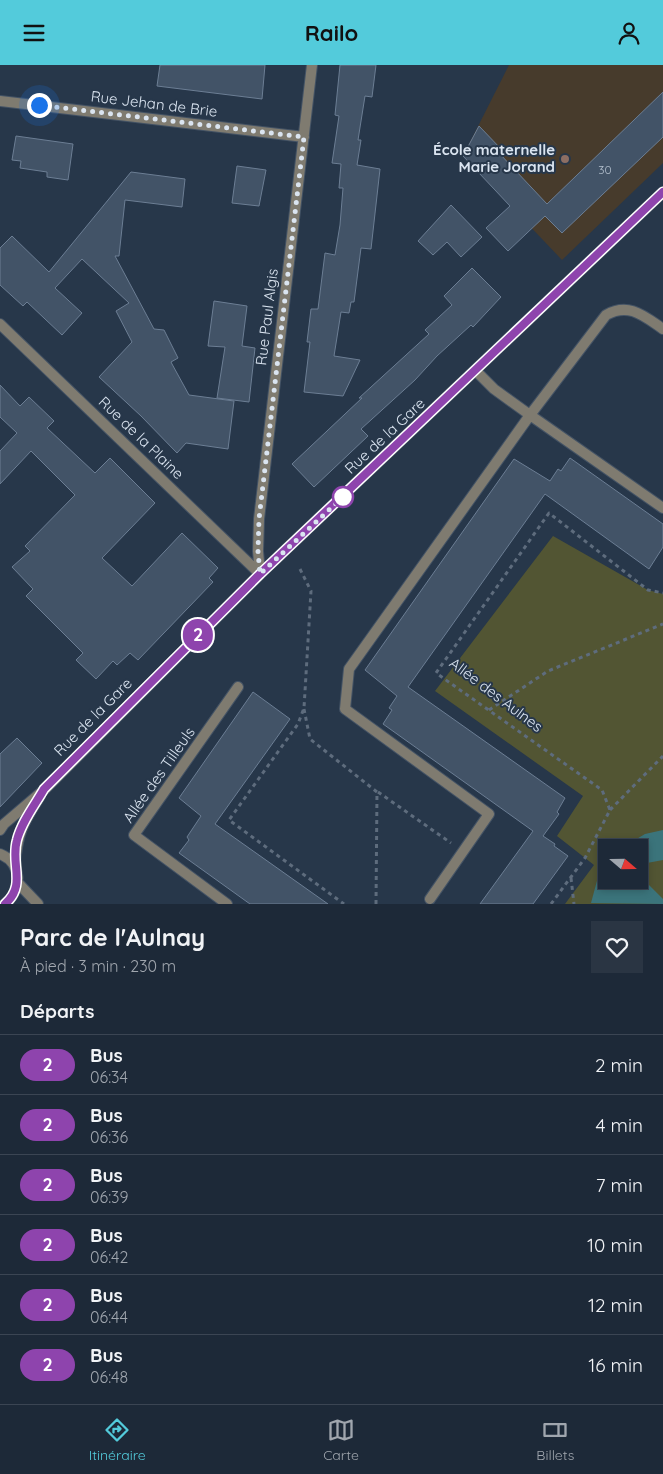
<!DOCTYPE html>
<html lang="fr">
<head>
<meta charset="utf-8">
<style>
  :root { --surface:#1d2938; --page:#2a3543; --text:#f1f3f6; --muted:#a0a6ae; --line:#3b4553; --accent:#53cbdb }
  body { margin:0; font-family:Quicksand,sans-serif; background:var(--page); color:var(--text); height:100vh; display:flex; flex-direction:column; font-size:19px; white-space:nowrap }
  * { box-sizing:border-box; margin:0 }
  p { font-size:16px; color:var(--muted) }
  .icon { flex:none; width:28px; height:28px; fill:none; stroke:currentColor; stroke-width:2; stroke-linecap:round; stroke-linejoin:round }
  .map { position:relative; height:839px; overflow:hidden }
  .side { display:flex; flex-direction:column; background:var(--surface); flex:1 }
  .side>* { flex:none }
  .badge { padding:0 10px; border-radius:16px; font-size:18px; line-height:32px }
  .needle { width:32px; rotate:110deg }
  .tools { position:absolute; left:598px; top:774px; display:grid; gap:10px }
  .tools a { display:grid; place-items:center; width:50px; height:50px; border-radius:0px; background:var(--surface); box-shadow:0 2px 8px #0003,0 0 0 1px var(--line); font-size:25px }
  .you { position:absolute; width:25px; height:25px; margin:-12px; border:4px solid #fff; border-radius:50%; background:#1a73e8; box-shadow:0 0 0 8px #1a73e833 }
  .map>.badge { position:absolute; translate:-50% -50%; box-shadow:0 0 0 2px #fff }
  h2 { padding:0 20px; font-size:19px; line-height:45px }
  .round { display:grid; place-items:center; flex:none; width:52px; height:52px; border-radius:0px; background:var(--page) }
  .summary { display:flex; align-items:center; justify-content:space-between; height:85px; padding:0 20px }
  h1 { font-size:24px; font-weight:800; line-height:38px }
  ul { padding:0; list-style:none }
  li { display:flex; align-items:center; gap:15px; height:60px; padding:0 20px; border-top:1px solid var(--line) }
  li div { flex:1 }
  li b { display:block; font-size:19px }
  li em { font-style:normal }
  li .badge { min-width:55px; font-weight:700; text-align:center }
  header { display:flex; justify-content:space-between; align-items:center; height:65px; padding:0 20px; background:var(--accent); color:#111; font-size:22px; font-weight:800 }
  .tabs { display:flex; justify-content:space-around; align-items:center; height:70px; border-top:1px solid var(--line); background:var(--surface); font-size:14px; color:var(--muted) }
  .tabs a { display:grid; justify-items:center; gap:2px }
  .tabs .on { color:var(--accent) }
  .map>svg:first-child { display:block }
</style>
</head>
<body>
<header><svg class="icon" aria-label="menu" viewBox="0 0 24 24"><path d="M4 6h16M4 12h16M4 18h16"/></svg>Railo<svg class="icon" aria-label="person" viewBox="0 0 24 24"><circle cx="12" cy="8" r="4"/><path d="M4 21q1-7 8-7t8 7"/></svg></header>
<div class="map">
<svg width="663" height="839" viewBox="0 0 663 839">
  <rect width="100%" height="100%" fill="#27374a"/>
  <path fill="#473b2c" d="M509,0H663V98L562,195L463,91Z"/>
  <path fill="#525533" fill-rule="evenodd" d="M553,471L648,525L663,529V839H565L594,800L557,771L583,731L435,626ZM606,782H639V815H606Z"/>
  <path fill="#3b747b" d="M663,765V795L647,798L646,817L663,834V839L591,838L598,812L606,796V815H639V782H623L645,769Z"/>
  <path fill="#425367" stroke="#6c7e94" d="M160,0H265L262,34L157,21Z
    M340,0H376L372,32L365,31L358,75H361L357,100L380,104L371,184L361,183L354,237H351L349,248L341,247L334,291L360,295L343,331L304,327L310,277H307L311,244H318L325,188L335,190L340,160L343,123H339L341,99L332,98L339,51L335,50Z
    M663,27V72L562,168L545,151L508,186L486,163L510,141L463,91L479,61L502,85L499,88L547,139Z
    M16,71L73,79L68,115L47,112V107L20,103L21,96L12,95Z
    M237,101L266,105L259,141L232,138Z
    M131,107L185,114L182,142L125,135L119,191H115L154,264L164,265L178,293L171,297L172,299L189,330L234,336L228,384L186,378L177,388L141,351L99,312L132,277L116,246L129,238L82,194L55,223L82,248L62,270L27,237L23,241L0,220V183L12,171L49,207Z
    M451,140L482,172L461,192L447,177L433,190L418,176Z
    M472,203L501,232L473,262L471,260L437,291L415,315L361,364L368,371L314,422L292,399L362,333H359L429,269L425,265L452,240L444,231Z
    M214,236L247,241L242,281L255,283L249,337L217,333L225,282L208,281Z
    M0,320L20,341L29,332L54,356L47,363L95,408L110,393L155,438L102,493L132,521L182,468L218,503L209,513L213,517L138,595L130,588L117,600L113,596L96,614L76,595L83,588L26,531L33,524L12,502L30,486L25,481L75,430L31,386L0,419V386L17,368L0,352Z
    M570,393L663,459V482L649,504L545,429L408,622L565,733L557,747L559,749L543,771L555,779L554,781L568,791L533,839H480L533,766L383,659L392,645L389,643L397,631L365,605L514,394L550,416L558,404L561,406Z
    M253,627L290,654L215,759L328,839H250L179,788L189,775L187,772L201,751L179,733Z
    M17,673L42,698L0,742V689Z"/>
  <g fill="none" stroke-linecap="round" stroke-linejoin="round">
    <defs>
      <path id="service" d="M663,264C644,251 629,237 606,250L530,350L663,443
        M430,834L489,749L345,644L349,604L530,350L494,324L476,306
        M227,839L134,770L238,622"/>
      <path id="minor" d="M0,36L304,72
        M0,259L260,509
        M260,509L258,486L259,454L312,0
        M0,765L4,759L45,724L260,509L663,127
        M0,789C23,798 22,825 5,839
        M15,801C17,768 23,758 40,731
        M18,818L38,839"/>
    </defs>
    <use href="#service" stroke="#445365" stroke-width="12"/>
    <use href="#minor" stroke="#445365" stroke-width="12"/>
    <path stroke="#5e6c7d" stroke-width="3" stroke-dasharray="4 4" stroke-linecap="butt" d="M300,504L311,526L304,643L298,659L229,755L344,839
      M304,644L310,674L377,727L376,839
      M489,645L548,606L663,559
      M378,727L451,778
      M610,745L663,691
      M571,813L574,839
      M551,839L585,793L610,745L602,725L436,608L549,448L648,525L663,528"/>
    <use href="#service" stroke="#7f7b70" stroke-width="10"/>
    <use href="#minor" stroke="#7f7b70" stroke-width="10"/>
  </g>
  <g fill="none" stroke-linecap="round" stroke-linejoin="round">
    <defs>
      <path id="line" d="M5,839C27,820 10,799 17,775C22,756 35,740 44,724L260,509L663,127"/>
    </defs>
    <use href="#line" stroke="#fff" stroke-width="11"/>
    <use href="#line" stroke="#8e44ad" stroke-width="8"/>
    <path stroke="#dae4f0" stroke-width="5" stroke-dasharray="0 9" d="M39,40L304,72L259,454L258,486L260,509L343,432"/>
  </g>
  <circle fill="#8d6e63" stroke="#27374a" stroke-width="2" cx="565" cy="94" r="5"/>
  <circle fill="#fff" stroke="#8e44ad" stroke-width="2.5" cx="343" cy="432" r="10"/>
  <g text-anchor="middle" stroke-width="4" stroke-linejoin="round" paint-order="stroke">
    <g font-size="12" fill="#b4c0ce">
      <text x="605" y="109">30</text>
    </g>
    <g font-size="15" fill="#dae4f0" stroke="#27374a">
      <text transform="translate(154 39) rotate(7)" y="5">Rue Jehan de Brie</text>
      <text transform="translate(267 252) rotate(-83)" y="5">Rue Paul Algis</text>
      <text transform="translate(385 371) rotate(-43)" y="5">Rue de la Gare</text>
      <text transform="translate(141 373) rotate(44)" y="5">Rue de la Plaine</text>
      <text transform="translate(496 630) rotate(37)" y="5">Allée des Aulnes</text>
      <text transform="translate(93 652) rotate(-45)" y="5">Rue de la Gare</text>
      <text transform="translate(159 710) rotate(-55)" y="5">Allée des Tilleuls</text>
    </g>
    <g font-size="15" font-weight="bold" fill="#dae4f0" stroke="#27374a" text-anchor="end">
      <text x="555" y="90">École maternelle<tspan x="555" dy="17">Marie Jorand</tspan></text>
    </g>
  </g>
</svg>
<div class="tools">
<a><svg class="needle" viewBox="-14 -14 28 28"><path d="M0-13l5 13h-10z" fill="#e53935"/><path d="M0 13l5-13h-10z" fill="#a0a6ae"/></svg></a>
</div>
<div class="you" style="left:39px;top:40px"></div>
<b class="badge" style="left:198px;top:570px;background:#8e44ad;color:#fff">2</b>
</div>
<section class="side">
<div class="summary"><div><h1>Parc de l'Aulnay</h1><p>À pied · 3 min · 230 m</p></div><a class="round"><svg class="icon" aria-label="heart" viewBox="0 0 24 24"><path d="M12 20l-8-8c-3-5 5-10 8-4 3-6 11-1 8 4z"/></svg></a></div>
<h2>Départs</h2>
<ul>
<li><span class="badge" style="background:#8e44ad;color:#fff">2</span><div><b>Bus</b><p>06:34</p></div><em>2 min</em></li>
<li><span class="badge" style="background:#8e44ad;color:#fff">2</span><div><b>Bus</b><p>06:36</p></div><em>4 min</em></li>
<li><span class="badge" style="background:#8e44ad;color:#fff">2</span><div><b>Bus</b><p>06:39</p></div><em>7 min</em></li>
<li><span class="badge" style="background:#8e44ad;color:#fff">2</span><div><b>Bus</b><p>06:42</p></div><em>10 min</em></li>
<li><span class="badge" style="background:#8e44ad;color:#fff">2</span><div><b>Bus</b><p>06:44</p></div><em>12 min</em></li>
<li><span class="badge" style="background:#8e44ad;color:#fff">2</span><div><b>Bus</b><p>06:48</p></div><em>16 min</em></li>
</ul>
</section>
<nav class="tabs">
<a class="on"><svg class="icon" aria-label="directions" viewBox="0 0 24 24"><path d="M12 3l9 9-9 9-9-9zM9 14v-3h6M13 9l2 2-2 2"/></svg>Itinéraire</a>
<a><svg class="icon" aria-label="map" viewBox="0 0 24 24"><path d="M3 6l6-2 6 2 6-2v14l-6 2-6-2-6 2zM9 4v14M15 6v14"/></svg>Carte</a>
<a><svg class="icon" aria-label="tickets" viewBox="0 0 24 24"><path d="M3 7h18v10H3zM15 7v10"/></svg>Billets</a>
</nav>
</body>
</html>
